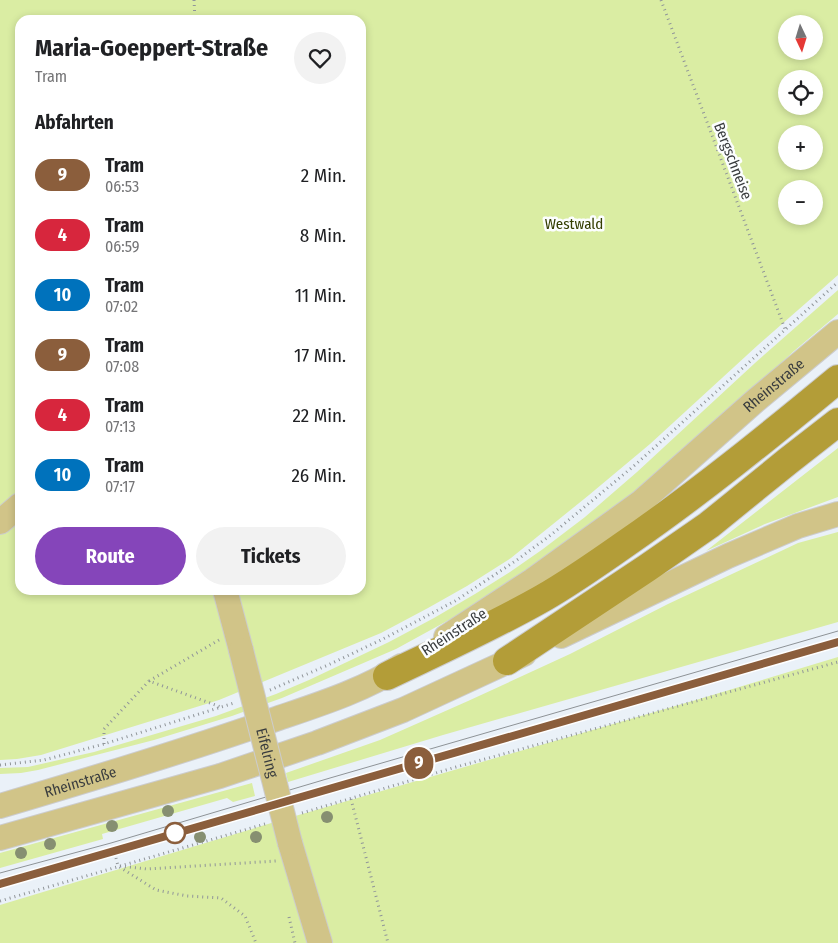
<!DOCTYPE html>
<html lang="de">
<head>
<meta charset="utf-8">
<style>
  :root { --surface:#fff; --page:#f2f2f2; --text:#202124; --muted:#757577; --accent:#8545ba }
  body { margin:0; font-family:"Fira Sans Condensed",sans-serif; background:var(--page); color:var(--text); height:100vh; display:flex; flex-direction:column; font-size:19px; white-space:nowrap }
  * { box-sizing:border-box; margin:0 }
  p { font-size:16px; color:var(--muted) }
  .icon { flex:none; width:28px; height:28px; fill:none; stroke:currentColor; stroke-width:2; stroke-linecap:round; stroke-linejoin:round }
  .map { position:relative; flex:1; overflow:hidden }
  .panel { position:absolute; left:15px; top:15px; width:351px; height:580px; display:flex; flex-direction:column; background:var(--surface); border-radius:15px; box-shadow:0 2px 8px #0003 }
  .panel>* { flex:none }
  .badge { padding:0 10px; border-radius:16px; font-size:18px; line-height:32px }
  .needle { width:32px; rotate:176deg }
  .tools { position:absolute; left:778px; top:15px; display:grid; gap:10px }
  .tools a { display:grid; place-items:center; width:45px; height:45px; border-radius:50%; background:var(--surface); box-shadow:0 2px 8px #0003; font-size:25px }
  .map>.badge { position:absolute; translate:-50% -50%; box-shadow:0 0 0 2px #fff }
  h2 { padding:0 20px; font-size:19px; line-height:45px }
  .round { display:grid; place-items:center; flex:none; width:52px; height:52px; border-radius:26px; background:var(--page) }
  .overview { display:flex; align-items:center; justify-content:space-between; height:85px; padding:0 20px }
  h1 { font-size:24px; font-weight:700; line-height:38px }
  .primary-button { display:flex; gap:10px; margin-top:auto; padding:10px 20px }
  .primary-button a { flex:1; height:58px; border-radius:30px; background:var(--accent); color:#fff; font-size:20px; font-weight:700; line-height:58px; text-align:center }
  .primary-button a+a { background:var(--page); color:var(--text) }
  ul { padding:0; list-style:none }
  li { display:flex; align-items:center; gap:15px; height:60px; padding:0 20px }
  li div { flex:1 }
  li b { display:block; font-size:19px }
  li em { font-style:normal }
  li .badge { min-width:55px; font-weight:700; text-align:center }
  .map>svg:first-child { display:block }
</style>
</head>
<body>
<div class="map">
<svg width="838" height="943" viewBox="0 0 838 943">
  <rect width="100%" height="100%" fill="#eaf1f8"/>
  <path fill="#daeda3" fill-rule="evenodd" d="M0,0H838V275L758,345L650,444L589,495L511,558L467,586L428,608L381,633L219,700L41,755L17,759L0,760ZM20,20H361V590H20ZM786,24H814V51H786ZM786,79H814V106H786ZM786,134H814V161H786ZM786,189H814V216H786Z
    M838,290V314L794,351L721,419L629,498L489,598L396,649L282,698L232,716L154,740L38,770L21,773L0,774V768L28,767L94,752L216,716L276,694L309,680L389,642L434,618L475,594L510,572L543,549L585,517L637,472L755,363Z
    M838,448V497L765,524L706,551Z
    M838,532V622L443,735L288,782L286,773L380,740L468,701L570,654L668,604L798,543Z
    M838,657V943H0V905L278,821L696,700Z
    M252,783L255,796L233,802L227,798L102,834L103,839L0,868V853Z"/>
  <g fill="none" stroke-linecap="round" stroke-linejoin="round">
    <defs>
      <g id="major">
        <path d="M0,522L20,505"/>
        <path d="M225,590L241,650"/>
        <path d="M561,636L728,556L798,526L838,514"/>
        <path id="s1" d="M446,637L533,580L641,502L755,401L838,332"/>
        <path id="s2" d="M0,806C92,779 185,751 276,719C317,705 365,690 401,666"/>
        <path d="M0,838L220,776L317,743L403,710L524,654"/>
        <path d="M290,843L320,943"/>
      </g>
      <path id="highway" d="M507,661L647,568L709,525L788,461L838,422
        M387,676C439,651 492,627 543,598C571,582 598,563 625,544C699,493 769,436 838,379"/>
    </defs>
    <use href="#major" stroke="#cccccd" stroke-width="26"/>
    <use href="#highway" stroke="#cccccd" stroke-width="30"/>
    <path stroke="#909599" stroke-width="3" stroke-dasharray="1 4" stroke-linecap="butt" d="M194,0L195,20
      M661,0L785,329
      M219,640L149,681L221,707
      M270,690L328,665L383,639L455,601L517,560L552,534L635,465L838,282
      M104,744V729L149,681
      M0,765L44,760L104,744L234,703
      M351,799L388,943
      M302,813L456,767L838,662
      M116,858L118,866L156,890L187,896L221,898L245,916L256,943
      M120,866L147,869L276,861
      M0,901L265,824
      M289,917L295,943"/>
    <use href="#major" stroke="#d1c488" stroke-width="24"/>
    <use href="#highway" stroke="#b39d38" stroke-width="28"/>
    <path stroke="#8e9397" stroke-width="1" d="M0,873L111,843L330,778L838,631
      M0,884L838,642"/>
    <defs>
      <g id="major-bridge">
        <path id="s3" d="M241,650L290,843"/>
      </g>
    </defs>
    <use href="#major-bridge" stroke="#cccccd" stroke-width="26" stroke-linecap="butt"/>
    <use href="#major-bridge" stroke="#d1c488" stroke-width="24"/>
  </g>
  <g fill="#868f71">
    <circle cx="168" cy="811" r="6"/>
    <circle cx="327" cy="817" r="6"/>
    <circle cx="112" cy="826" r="6"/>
    <circle cx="200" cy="837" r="6"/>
    <circle cx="256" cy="837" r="6"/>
    <circle cx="50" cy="844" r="6"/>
    <circle cx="21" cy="853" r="6"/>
  </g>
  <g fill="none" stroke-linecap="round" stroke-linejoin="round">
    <defs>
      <path id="line" d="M0,884L838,642"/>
    </defs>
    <use href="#line" stroke="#fff" stroke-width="11"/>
    <use href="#line" stroke="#8b5e3c" stroke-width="8"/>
  </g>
  <circle fill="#fff" stroke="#8b5e3c" stroke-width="2.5" cx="175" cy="833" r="10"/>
  <g text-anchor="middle" stroke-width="5" stroke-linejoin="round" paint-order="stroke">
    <g font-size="15" fill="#393c3e" stroke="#fcfeff">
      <text transform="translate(733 161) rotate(69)" y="5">Bergschneise</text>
      <text dy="5" stroke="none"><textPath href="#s1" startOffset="414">Rheinstraße</textPath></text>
      <text transform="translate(454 632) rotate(-33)" y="5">Rheinstraße</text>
      <text dy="5" stroke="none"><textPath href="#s3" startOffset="106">Eifelring</textPath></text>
      <text dy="5" stroke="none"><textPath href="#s2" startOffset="84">Rheinstraße</textPath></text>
    </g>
    <g font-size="15" fill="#343e02" stroke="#fcfeff">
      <text x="574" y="229">Westwald</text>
    </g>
  </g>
</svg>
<div class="tools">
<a><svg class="needle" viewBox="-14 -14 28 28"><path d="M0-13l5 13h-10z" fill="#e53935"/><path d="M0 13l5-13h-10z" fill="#757577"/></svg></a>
<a><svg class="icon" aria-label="locate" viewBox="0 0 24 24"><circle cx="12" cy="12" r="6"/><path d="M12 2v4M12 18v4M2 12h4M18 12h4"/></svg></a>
<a>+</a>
<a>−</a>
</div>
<b class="badge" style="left:419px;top:763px;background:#8b5e3c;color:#fff">9</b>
<section class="panel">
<div class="overview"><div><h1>Maria-Goeppert-Straße</h1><p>Tram</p></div><a class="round"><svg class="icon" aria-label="heart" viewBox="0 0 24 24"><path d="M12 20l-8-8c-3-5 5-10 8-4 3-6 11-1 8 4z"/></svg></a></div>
<h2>Abfahrten</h2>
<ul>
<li><span class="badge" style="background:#8b5e3c;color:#fff">9</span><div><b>Tram</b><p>06:53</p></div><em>2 Min.</em></li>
<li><span class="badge" style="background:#d7263d;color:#fff">4</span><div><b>Tram</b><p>06:59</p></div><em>8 Min.</em></li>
<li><span class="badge" style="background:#0072bc;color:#fff">10</span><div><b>Tram</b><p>07:02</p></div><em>11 Min.</em></li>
<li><span class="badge" style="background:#8b5e3c;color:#fff">9</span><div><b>Tram</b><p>07:08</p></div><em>17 Min.</em></li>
<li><span class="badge" style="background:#d7263d;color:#fff">4</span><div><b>Tram</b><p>07:13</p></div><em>22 Min.</em></li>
<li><span class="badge" style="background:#0072bc;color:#fff">10</span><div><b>Tram</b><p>07:17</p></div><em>26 Min.</em></li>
</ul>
<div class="primary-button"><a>Route</a><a>Tickets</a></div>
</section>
</div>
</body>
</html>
